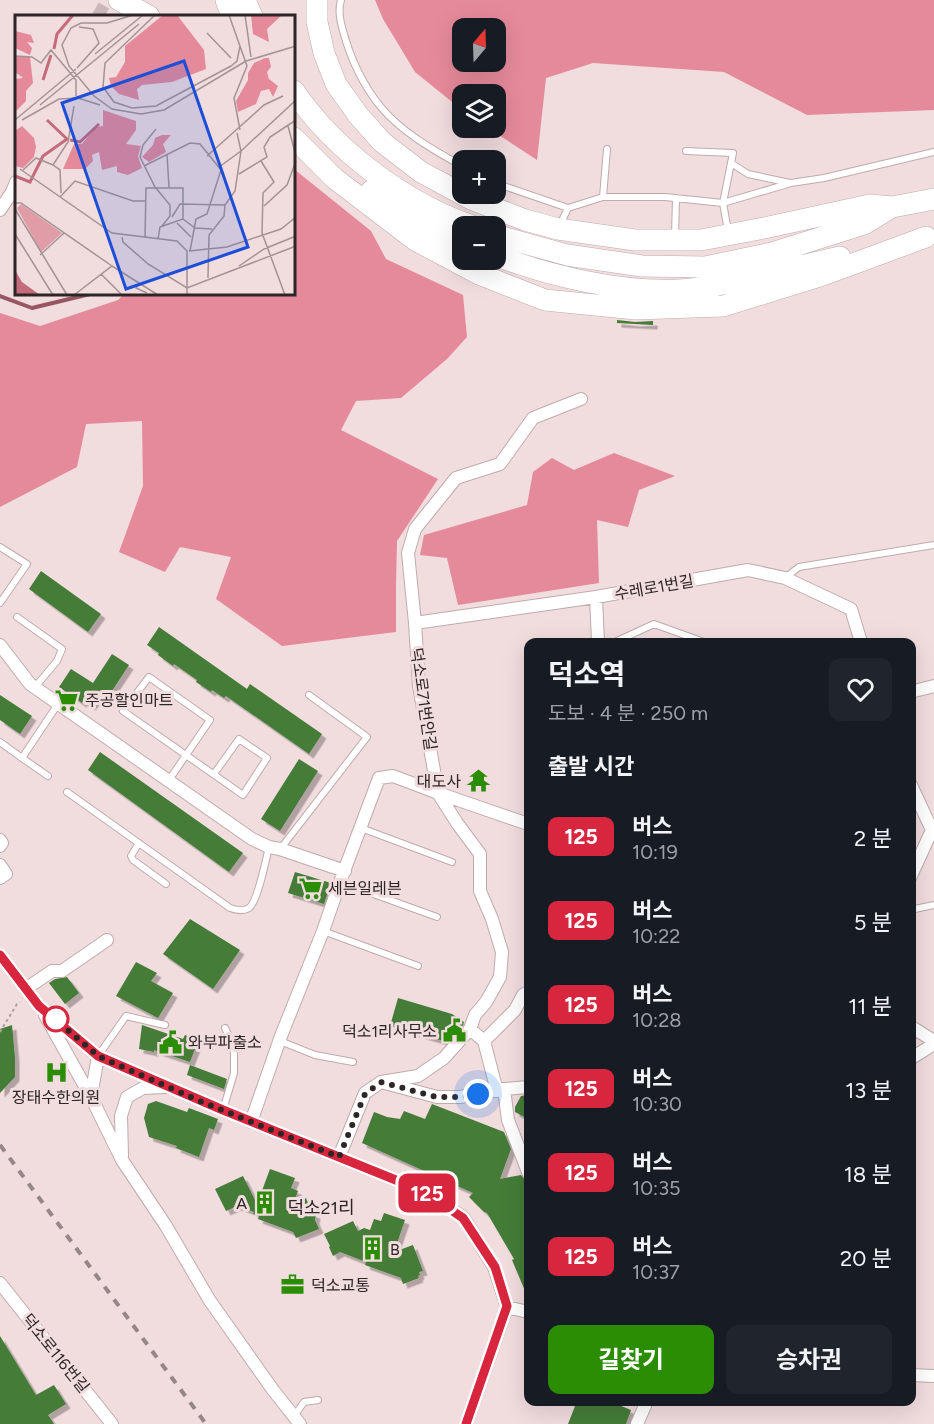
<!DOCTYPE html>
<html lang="ko">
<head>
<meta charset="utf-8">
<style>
  :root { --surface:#171b24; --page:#20242c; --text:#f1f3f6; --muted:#9ea1a6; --accent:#2b8d03 }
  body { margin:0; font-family:Figtree,"Noto Sans KR",sans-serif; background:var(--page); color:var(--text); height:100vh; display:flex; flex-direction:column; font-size:22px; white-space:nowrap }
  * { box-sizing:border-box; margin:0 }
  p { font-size:20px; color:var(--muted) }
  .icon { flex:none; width:33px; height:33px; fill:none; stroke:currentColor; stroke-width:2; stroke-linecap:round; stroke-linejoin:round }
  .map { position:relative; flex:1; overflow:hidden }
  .drawer { position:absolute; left:524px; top:638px; width:392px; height:768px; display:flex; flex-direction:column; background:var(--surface); border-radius:12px; box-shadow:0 6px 24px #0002 }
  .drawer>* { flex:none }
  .badge { padding:0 12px; border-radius:9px; font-size:21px; line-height:39px }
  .needle { width:39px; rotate:19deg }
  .tools { position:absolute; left:452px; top:18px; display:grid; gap:12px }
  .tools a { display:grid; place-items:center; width:54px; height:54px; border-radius:12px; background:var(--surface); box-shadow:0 6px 24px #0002; font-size:30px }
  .you { position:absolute; width:30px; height:30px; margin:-15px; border:4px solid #fff; border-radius:50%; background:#1a73e8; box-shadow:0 0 0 9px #1a73e833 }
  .map>.badge { position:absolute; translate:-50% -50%; box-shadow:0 0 0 3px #fff }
  h2 { padding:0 24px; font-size:22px; line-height:54px }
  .round { display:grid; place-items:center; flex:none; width:63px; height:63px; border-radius:12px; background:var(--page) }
  .summary { display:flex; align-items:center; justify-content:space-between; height:102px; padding:0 24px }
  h1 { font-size:28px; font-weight:700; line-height:45px }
  .action { display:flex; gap:12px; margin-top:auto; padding:12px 24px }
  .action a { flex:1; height:69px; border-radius:12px; background:var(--accent); color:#fff; font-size:24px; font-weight:700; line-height:69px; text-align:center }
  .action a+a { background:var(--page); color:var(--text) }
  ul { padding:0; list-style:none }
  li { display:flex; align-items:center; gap:18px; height:84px; padding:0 24px }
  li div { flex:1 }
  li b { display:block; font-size:22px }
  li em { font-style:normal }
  li .badge { min-width:66px; font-weight:700; text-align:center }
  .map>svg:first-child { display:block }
</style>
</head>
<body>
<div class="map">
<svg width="934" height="1424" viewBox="0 0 934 1424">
  <defs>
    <filter id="shadow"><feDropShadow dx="4.5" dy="4.5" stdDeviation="0" flood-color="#0004"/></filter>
  </defs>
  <rect width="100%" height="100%" fill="#f1dcde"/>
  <path fill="#e58a9a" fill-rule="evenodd" d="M375,0H934V110L807,115L724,72L593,63L546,78L537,160L488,128H495V94H462V110L415,72L383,19ZM462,28H495V62H462Z
    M294,169L371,231L386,259L463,295L467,337L447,359L401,398L356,401L341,430L438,479L397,541L396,585V632L282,646L216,599L231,557L180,547L165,572L119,552L143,486L142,421L86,424L77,467L0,507V313L40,326L118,300L124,294H294Z
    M614,453L675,476L639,490L628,527L597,520L599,583L458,605L447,558L420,555L424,535L527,505L533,472L552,458L574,470Z"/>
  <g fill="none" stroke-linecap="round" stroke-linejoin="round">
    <path stroke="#975762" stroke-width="4" d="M0,296L32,308L90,294"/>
  </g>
  <path fill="#457b39" filter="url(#shadow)" d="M617,320L635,322L653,321V325L617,323Z
    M41,571L101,614L88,632L29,589Z
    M159,627L247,689L250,684L322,734L309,754L226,696L224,698L212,690L211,692L196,682L197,680L174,664L173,666L158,655L159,653L147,645Z
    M112,654L129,665L110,694L104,690L91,706L83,701L82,703L59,687L71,669L93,683Z
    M0,695L32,716L20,734L0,720Z
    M100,752L243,853L229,872L88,770Z
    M299,759L318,771L280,831L261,819Z
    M295,872L331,883L324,904L288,893Z
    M190,919L240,950L213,989L163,954Z
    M136,962L157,973L151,981L173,993L158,1018L116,996Z
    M67,977L79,993L65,1004L49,983L55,979Z
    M398,998L452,1014L464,1022L463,1025L447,1042L390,1026Z
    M12,1025L15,1058V1077L0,1093V1029Z
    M142,1025L183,1039L185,1035L198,1041L190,1062L154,1050V1052L139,1049Z
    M190,1065L227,1079L224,1089L187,1075Z
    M528,1095V1119L515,1112V1107L521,1096Z
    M156,1101L187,1112L189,1108L218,1119L214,1130L209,1128L199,1157L176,1148L177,1146L149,1137L144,1118L148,1104Z
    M432,1104L504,1132L511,1149L500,1179L521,1175L528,1183V1298L512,1260L514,1259L487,1213L484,1212L469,1197L473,1193L362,1143L374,1112L387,1117L400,1119L404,1111L425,1119Z
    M270,1169L295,1178L291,1188L298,1191L293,1204L306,1198L312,1213L316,1214L315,1220L319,1229L296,1238L293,1232L258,1219L259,1216L253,1214L254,1212L237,1206L226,1211L215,1189L243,1176L257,1204Z
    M384,1213L405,1220L394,1252L413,1245L423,1271L419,1272L420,1275L418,1276L419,1278L403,1284L401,1278L365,1265L366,1262L340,1252L333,1256L329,1247L330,1246L324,1234L353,1221L358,1231L364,1228L370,1230L374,1219L381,1221Z
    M0,1336L36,1395L54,1385L66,1404L48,1415L54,1424H0Z
    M577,1401H609L631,1410L626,1424H568Z"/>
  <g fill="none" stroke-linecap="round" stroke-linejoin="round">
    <path stroke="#cab7b9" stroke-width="12" stroke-dasharray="12 6" stroke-linecap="butt" d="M98,16L107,0"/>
    <defs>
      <path id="service" d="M341,0C337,13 342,28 346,41C354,67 369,96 389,116C410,137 437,152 462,166
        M607,149L603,197H665L723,203L791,183L824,178L934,152
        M686,151L733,153L723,203L728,231
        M731,163L748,174L790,183
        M495,183L568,208
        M560,225L568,208L603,197
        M675,237L676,198
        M0,547L27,564L0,603
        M785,578L799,567L934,545
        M17,617L62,649L57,661L35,687
        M615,642L654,624L704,642
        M0,742L22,758L58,704
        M22,758L48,776
        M169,780L210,720L149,677L123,711C163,739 203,767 243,795L267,758L239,739L214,774
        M67,792L230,908C236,910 243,912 249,908C258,901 266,859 269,847
        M361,828L452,862
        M139,843L131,856L133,860L166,884
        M281,848L367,737L309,695
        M340,882L437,917
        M910,910L934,905
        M323,931L418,966
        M280,1041L315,1055L353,1062
        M98,1056L126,1016L165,1025
        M223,1110L234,1073V1047L225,1028
        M294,1416L304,1402L318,1400"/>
      <path id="minor" d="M0,210L12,192L16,182
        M596,597L598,642
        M415,623L596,597L748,570L785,578L851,609L861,642
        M0,645L30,684L252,839L269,847L280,849L345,871
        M910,692L934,686
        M910,783L932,830L910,878
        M0,840L2,843L0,846
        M0,865L6,874L0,878
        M0,955L39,1006L98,1056L223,1110L423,1191L463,1217L494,1267L507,1307L466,1424
        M27,988L52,971H62L107,940
        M45,1015L91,1097
        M910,1026L934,1041
        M470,1029L484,1041L497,1091
        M484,1041L515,1010L523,995L528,992
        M98,1056L91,1097L122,1160L166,1226L210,1301L273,1390L300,1424
        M910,1059L934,1044
        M381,1082L418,1076L444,1058L470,1029L475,1015L486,1002L500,977L502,952L492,919L480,891V854L457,823L438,793L419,686L415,623L408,553L415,529L456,478L500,464L533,418L581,399
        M504,1089L508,1120L528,1172
        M251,1122L281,1036L323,931L340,882L379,778L393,776L438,793L528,824
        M122,1156L121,1116L127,1097L143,1088L164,1087
        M339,1157L365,1093L381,1082L437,1097H460L504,1089L528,1087
        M0,1283L112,1424
        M507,1307L528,1312
        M910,1375L934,1376
        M637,1424L647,1401"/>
      <path id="motorway" d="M119,0L149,16
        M226,0L232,16
        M245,0L252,16
        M317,0V22L324,53L336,84L358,115L382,142L421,172L471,199L525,220L558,229L635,240H701L764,228L870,205L892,207L934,199
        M294,91C334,150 405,203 472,226
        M294,138L334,178L415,240L479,274L545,300L636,309L723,306L823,275L926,237
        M371,191L445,236L462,242
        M495,235L567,255L642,266L705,267L772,253L864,224L892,207
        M495,255C548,276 622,293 679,290C703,289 728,283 751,277C781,270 811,264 840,257"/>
    </defs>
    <use href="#service" stroke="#bfabad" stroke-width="8"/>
    <use href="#minor" stroke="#bfabad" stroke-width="14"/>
    <use href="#motorway" stroke="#bfabad" stroke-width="22"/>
    <path stroke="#af9ea0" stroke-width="2" stroke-dasharray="3 3" stroke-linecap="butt" d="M0,1032L17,1004L20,1002"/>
    <use href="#service" stroke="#fff" stroke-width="6"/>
    <use href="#minor" stroke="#fff" stroke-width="12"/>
    <use href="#motorway" stroke="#fff" stroke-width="21"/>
    <path stroke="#958688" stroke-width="4" stroke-dasharray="8 8" stroke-linecap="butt" d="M0,1145L206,1424"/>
  </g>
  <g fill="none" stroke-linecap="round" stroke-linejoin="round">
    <defs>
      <path id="line" d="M0,955L39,1006L98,1056L223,1110L423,1191L463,1218L495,1267L507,1306L466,1424"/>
    </defs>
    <use href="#line" stroke="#fff" stroke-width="14"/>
    <use href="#line" stroke="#d7263d" stroke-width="9"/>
    <path stroke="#2d2526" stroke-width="6" stroke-dasharray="0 10.8" d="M56,1019L54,1018L98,1056L202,1102L339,1157L365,1094L381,1082L436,1097H460L478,1094"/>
  </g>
  <defs>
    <symbol id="supermarket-bare" viewBox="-9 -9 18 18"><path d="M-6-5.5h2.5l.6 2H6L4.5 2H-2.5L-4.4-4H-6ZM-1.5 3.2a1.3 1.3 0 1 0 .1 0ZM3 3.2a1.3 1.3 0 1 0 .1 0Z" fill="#2b8d03" stroke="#f1dcde" stroke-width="2.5" paint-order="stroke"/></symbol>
    <symbol id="temple-bare" viewBox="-9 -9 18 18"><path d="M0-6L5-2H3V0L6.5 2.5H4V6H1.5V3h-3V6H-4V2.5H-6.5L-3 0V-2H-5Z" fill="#2b8d03" stroke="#f1dcde" stroke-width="2.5" paint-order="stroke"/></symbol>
    <symbol id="civic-bare" viewBox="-9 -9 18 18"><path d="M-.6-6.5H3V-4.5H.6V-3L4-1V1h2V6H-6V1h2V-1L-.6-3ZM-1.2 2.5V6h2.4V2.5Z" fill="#2b8d03" stroke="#f1dcde" stroke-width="2.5" paint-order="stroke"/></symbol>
    <symbol id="hospital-bare" viewBox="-9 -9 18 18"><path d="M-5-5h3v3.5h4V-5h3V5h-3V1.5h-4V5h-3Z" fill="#2b8d03" stroke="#f1dcde" stroke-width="2.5" paint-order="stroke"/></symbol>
    <symbol id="building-bare" viewBox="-9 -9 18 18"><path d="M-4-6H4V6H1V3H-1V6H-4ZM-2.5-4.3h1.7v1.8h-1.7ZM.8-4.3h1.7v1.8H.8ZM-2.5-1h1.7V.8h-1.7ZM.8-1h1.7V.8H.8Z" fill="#2b8d03" stroke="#f1dcde" stroke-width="2.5" paint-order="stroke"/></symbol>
    <symbol id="office-bare" viewBox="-9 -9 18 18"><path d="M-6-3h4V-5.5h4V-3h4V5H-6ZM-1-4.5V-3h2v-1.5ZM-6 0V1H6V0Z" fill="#2b8d03" stroke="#f1dcde" stroke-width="2.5" paint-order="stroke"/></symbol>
  </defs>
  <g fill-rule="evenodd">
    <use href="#supermarket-bare" x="50" y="684" width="33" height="33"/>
    <use href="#temple-bare" x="462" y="764" width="33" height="33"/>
    <use href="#supermarket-bare" x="294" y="872" width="33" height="33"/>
    <use href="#civic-bare" x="438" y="1014" width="33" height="33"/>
    <use href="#civic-bare" x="154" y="1026" width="33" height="33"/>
    <use href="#hospital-bare" x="40" y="1056" width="33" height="33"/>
    <use href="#building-bare" x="248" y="1186" width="33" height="33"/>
    <use href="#building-bare" x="356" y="1232" width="33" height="33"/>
    <use href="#office-bare" x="276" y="1268" width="33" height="33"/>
  </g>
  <circle fill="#fff" stroke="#d7263d" stroke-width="3" cx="56" cy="1019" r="12"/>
  <g text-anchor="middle" stroke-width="6" stroke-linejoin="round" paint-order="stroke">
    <g font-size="16" fill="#2d2526" stroke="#f1dcde">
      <text transform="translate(654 587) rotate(-10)" y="6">수레로1번길</text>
      <text transform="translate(424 699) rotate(82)" y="6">덕소로71번안길</text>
      <text transform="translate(56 1353) rotate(51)" y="6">덕소로116번길</text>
    </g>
    <g font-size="16" fill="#2d2526" stroke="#f1dcde" text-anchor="start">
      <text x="85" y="706">주공할인마트</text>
      <text x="461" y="787" text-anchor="end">대도사</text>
      <text x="328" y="894">세븐일레븐</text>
      <text x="437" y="1037" text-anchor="end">덕소1리사무소</text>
      <text x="188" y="1048">와부파출소</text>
      <text x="56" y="1103" text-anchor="middle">장태수한의원</text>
      <text x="247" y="1209" text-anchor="end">A</text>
      <text x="390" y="1255">B</text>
      <text x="311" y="1291">덕소교통</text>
    </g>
    <g font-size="18" fill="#2d2526" stroke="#f1dcde">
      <text x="321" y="1214">덕소21리</text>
    </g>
  </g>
  <g transform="translate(15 15)">
    <rect width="280" height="280" fill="#f1dcde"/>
    <path d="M6,189L47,218L26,237L2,193Z" fill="#e19da7"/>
    <path d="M148,0H162L189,35L191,54L157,67L127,70L122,74L124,85L104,79L96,71L94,63L101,62L110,47V31ZM236,0H267L252,14L254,27L238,19ZM0,16L16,20L19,28L12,27L17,33L15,40L0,33ZM0,41L15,42L18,68L11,76V86L0,97V64L8,63L0,57ZM250,43H254L256,52L252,57L254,64L263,71L258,82L254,74L246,76L241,89L223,97L221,86L233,65V58L239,48ZM88,95L121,106V115L111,129L126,131L123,141L127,153L113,160L102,157V151L87,155L84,137L77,140L78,146L70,154H48L59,129H67L81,112L88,111ZM7,111L19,123L21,132L19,142L8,153L0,151V116ZM147,120H156L148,129L151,137L134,147L127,142L138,130L140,123Z" fill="#e58a9a"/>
    <path d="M0,255L7,267L25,280H0Z" fill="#c46c7c"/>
    <path fill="none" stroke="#c46c7c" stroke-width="3" d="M39,34L42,19L58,0M28,65L36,40M55,125L65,127L84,109M0,161L15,167L28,141L52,124L32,105"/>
    <path fill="none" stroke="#a39394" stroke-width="1.5" d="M118,0L92,8H66L56,13L47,30L54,51L79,81L97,94L126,99L149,95L231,46M140,0L90,48L88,72L99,87L117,93L141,91L216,51M214,0L232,51L219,83L225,115M230,0L236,42M192,18L216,43M80,39L128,0M0,41L17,42L26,48L36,35L61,65V81M231,46L281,31M215,52L222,46L225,31M62,53L84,28L78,14L64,12M25,90L124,9M0,105L61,54M7,105L44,84L63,83L85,90M273,111L281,141M141,114L128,130L125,142L140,172L155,190V201L147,211M152,139L154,172M192,141L249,90L268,81M246,146L259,167L248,178L247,218L270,280M38,150L53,127L59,91M129,151L175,128L185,129L206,155L192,199L181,204L175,236M204,152L226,136L222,118M5,154L97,218L162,226L172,236V280M8,155L21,143L38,150L45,155L46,178M224,159L252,142L249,132L255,122L281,105M45,182L60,166L118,186H131M0,188H6L97,251M249,191L272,170L281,146M0,194L52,280M157,202L165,189L210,190M168,204L180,213L197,214M162,208L176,222M0,219L38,280M107,222L108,227L133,249L172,273L281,231M130,223L131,173H168V204L145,212L143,224M174,236L212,232L266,214L281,202M25,240L49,218M224,251L249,234L281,221M86,259L107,280M193,263L194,220L209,201L210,190L220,176L226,136L281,85M125,268L121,273L132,278M59,280L97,251L143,280"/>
    <path fill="#1d4ed8" fill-opacity="0.15" stroke="#1d4ed8" stroke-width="3" d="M169,46L233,232L111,274L47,88Z"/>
    <rect width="280" height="280" fill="none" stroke="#2d2526" stroke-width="3"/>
  </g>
</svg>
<div class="tools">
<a><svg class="needle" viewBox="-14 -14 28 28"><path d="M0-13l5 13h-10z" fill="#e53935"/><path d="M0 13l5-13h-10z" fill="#9ea1a6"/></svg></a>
<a><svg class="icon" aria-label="layers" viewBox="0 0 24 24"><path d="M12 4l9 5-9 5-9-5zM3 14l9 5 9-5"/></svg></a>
<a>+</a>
<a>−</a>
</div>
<div class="you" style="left:478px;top:1094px"></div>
<b class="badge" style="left:427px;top:1193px;background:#d7263d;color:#fff">125</b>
<section class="drawer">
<div class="summary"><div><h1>덕소역</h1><p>도보 · 4 분 · 250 m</p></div><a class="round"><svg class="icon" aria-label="heart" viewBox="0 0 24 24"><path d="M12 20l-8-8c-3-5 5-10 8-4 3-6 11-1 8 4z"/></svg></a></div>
<h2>출발 시간</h2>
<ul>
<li><span class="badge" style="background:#d7263d;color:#fff">125</span><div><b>버스</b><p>10:19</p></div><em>2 분</em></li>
<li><span class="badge" style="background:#d7263d;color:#fff">125</span><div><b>버스</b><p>10:22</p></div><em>5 분</em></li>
<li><span class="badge" style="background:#d7263d;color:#fff">125</span><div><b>버스</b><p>10:28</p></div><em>11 분</em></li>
<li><span class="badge" style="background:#d7263d;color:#fff">125</span><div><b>버스</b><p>10:30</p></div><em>13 분</em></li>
<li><span class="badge" style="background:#d7263d;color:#fff">125</span><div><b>버스</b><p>10:35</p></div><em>18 분</em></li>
<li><span class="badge" style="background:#d7263d;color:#fff">125</span><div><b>버스</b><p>10:37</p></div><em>20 분</em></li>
</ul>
<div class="action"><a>길찾기</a><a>승차권</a></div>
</section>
</div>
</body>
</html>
